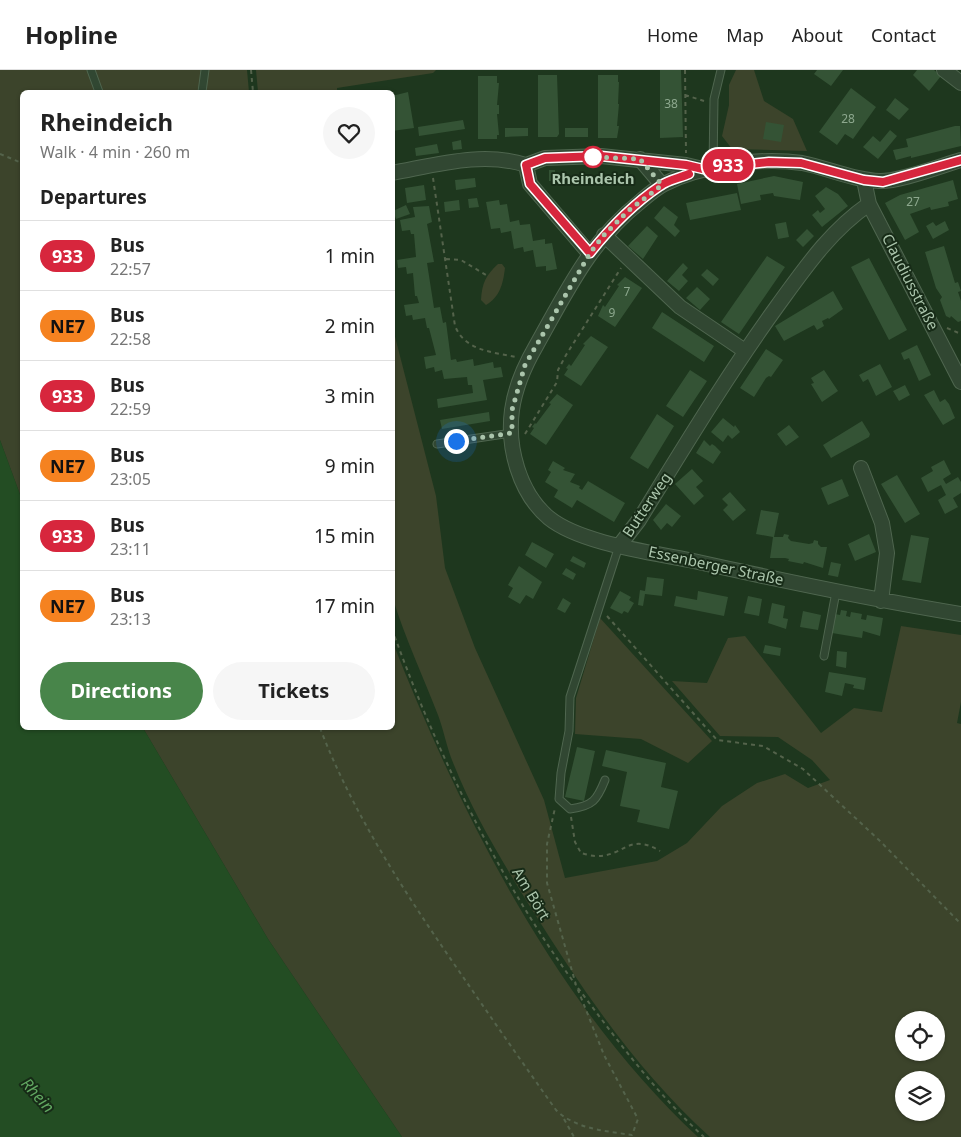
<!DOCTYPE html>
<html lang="en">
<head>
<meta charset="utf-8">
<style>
  :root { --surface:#fff; --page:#f6f6f6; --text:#222; --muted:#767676; --line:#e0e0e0; --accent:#48854a }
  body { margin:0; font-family:"Noto Sans",sans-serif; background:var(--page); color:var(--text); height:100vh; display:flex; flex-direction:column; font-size:19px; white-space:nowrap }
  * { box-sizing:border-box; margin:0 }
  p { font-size:16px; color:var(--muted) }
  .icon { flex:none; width:28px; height:28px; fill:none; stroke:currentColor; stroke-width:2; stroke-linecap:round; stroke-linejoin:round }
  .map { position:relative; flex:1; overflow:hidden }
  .panel { position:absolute; left:20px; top:20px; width:375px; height:640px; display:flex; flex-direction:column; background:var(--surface); border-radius:8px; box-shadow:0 1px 4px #0004 }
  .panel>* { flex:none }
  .badge { padding:0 10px; border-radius:16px; font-size:18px; line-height:32px }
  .tools { position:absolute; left:895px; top:941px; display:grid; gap:10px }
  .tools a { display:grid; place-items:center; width:50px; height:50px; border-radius:50%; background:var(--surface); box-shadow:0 1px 4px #0004; font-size:25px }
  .you { position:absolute; width:25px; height:25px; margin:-12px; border:4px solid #fff; border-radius:50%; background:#1a73e8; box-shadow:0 0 0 8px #1a73e833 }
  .map>.badge { position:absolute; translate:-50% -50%; box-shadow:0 0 0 2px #fff }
  h2 { padding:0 20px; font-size:19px; line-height:45px }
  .round { display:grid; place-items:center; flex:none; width:52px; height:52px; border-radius:26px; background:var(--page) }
  .overview { display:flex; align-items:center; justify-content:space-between; height:85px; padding:0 20px }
  h1 { font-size:24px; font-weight:700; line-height:38px }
  .action { display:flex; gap:10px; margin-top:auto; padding:10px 20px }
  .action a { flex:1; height:58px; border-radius:30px; background:var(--accent); color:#fff; font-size:20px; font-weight:700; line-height:58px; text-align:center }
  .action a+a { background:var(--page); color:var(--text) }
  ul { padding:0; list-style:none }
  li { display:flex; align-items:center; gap:15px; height:70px; padding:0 20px; border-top:1px solid var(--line) }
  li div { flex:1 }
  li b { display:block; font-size:19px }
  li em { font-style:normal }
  li .badge { min-width:55px; font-weight:700; text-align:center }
  header { display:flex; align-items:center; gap:30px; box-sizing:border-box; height:70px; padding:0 25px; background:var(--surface); border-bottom:1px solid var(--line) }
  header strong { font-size:24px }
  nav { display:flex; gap:28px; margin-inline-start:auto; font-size:18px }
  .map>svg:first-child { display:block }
</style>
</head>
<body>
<header>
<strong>Hopline</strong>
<nav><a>Home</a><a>Map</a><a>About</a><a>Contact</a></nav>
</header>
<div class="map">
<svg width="961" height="1067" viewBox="0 0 961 1067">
  <rect width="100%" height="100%" fill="#1e371e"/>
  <path fill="#3c442b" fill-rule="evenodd" d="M0,0H247L249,22H22V430L0,370Z
    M256,0H436L433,3L337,18V22H258Z
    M736,0H754L764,31L793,49L807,81L732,79L722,66L729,35V15Z
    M498,194H502L505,198C503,214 500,227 486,235L481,230C482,213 486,205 498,194Z
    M392,255L436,426L445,498L475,578L544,730L565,808L657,791L687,773L722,736L757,713L785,704L808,718L830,710L812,690L778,667L720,666L672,611L707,613L728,568L745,566L821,663L854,638L882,642L901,556L961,565V632L957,653L961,654V1067H710C638,1002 582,920 531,838C503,793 474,745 454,695C447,679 444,661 438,645C423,606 405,568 393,529ZM904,950H936V982H904ZM904,1010H936V1042H904Z
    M600,548L712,671L688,693L641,669L575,664L576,628Z
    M393,573C462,748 558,937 698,1067H402L268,869L143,658H392Z"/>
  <path fill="#234d23" d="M0,370L22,430V658H143L268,869L402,1067H0Z"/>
  <path fill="#345335" d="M660,0H681L683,67L660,68Z
    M817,0H843L831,16L814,4Z
    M917,0H934L941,6L929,21L913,5Z
    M538,5H557L559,64L557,67H538Z
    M598,5H618V12H619L618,34H619L617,56H619L617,68H598Z
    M478,6H497V13H499L497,35H499V44H497L499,65H497V69H478Z
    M851,18L876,37L853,69L845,64L837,75L819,62Z
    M408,22L414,58L392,61V26Z
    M895,28L909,39L899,50L886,40Z
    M463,50L465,59L419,66L418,57Z
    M766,52L784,55L781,72L763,69Z
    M955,56H960L961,76L911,88V86L896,90L893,80L908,77L906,69Z
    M505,58H528V66L505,67Z
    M565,58H588V67H565Z
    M890,60L897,66L878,89L863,77L873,66L880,72Z
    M461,70L462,79L453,80L452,72Z
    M437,74L439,83L416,86L415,78Z
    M549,100H555V111H549Z
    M774,106L803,112L800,130L774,126L773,123L760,125L761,130L741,134L737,114Z
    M475,108L476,117L456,120L455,110Z
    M953,110L958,129L948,132L949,136L931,140L930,137L910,144L919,162L905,170L885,133L900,125Z
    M424,115L426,130L407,133L405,118Z
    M826,117L838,124L848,136L822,157L812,145L818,140L820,143L825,139L815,126Z
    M737,123L741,140L690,150L686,133Z
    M477,128L479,137L469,138L468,129Z
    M459,130L460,140L445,142L444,132Z
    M499,130L500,135L507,134L510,152L519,150L520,155L530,154L533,171L545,169V174L552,173L557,199L546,201V196L536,197L533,180L524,182L523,177L514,179L511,161L501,163L500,158L491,159L486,132Z
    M406,135L410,144L396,149L393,141Z
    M429,136L432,152L427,154L434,192L427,193L434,238L440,237L443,253L446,252L451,290L456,289L457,292L473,289L474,296L493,292L494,298L501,297L503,307L483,310L487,330L438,338L437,329L473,323L472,315H468L467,307L444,309L442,300L435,302L434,297L426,299L424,287L436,285L429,258H427L425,248L413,250L412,245L406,246L404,235L419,233L417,226H415L413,203L407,204L406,197L398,198L397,190L416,187L414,164H411L410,160L402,161L400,150L415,147L413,137Z
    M664,136L678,147L674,155L680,161L675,167L654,148Z
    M945,151L949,160L933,169L926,156L933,152L936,156Z
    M786,152L789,167L778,169L775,154Z
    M647,156L658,166L643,189L628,176Z
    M807,159L814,166L803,177L796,170Z
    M944,176L955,213L958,212L961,221L958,222L961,231V251L958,252L951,246L950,248L946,246L940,230L942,227L936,218L925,182Z
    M767,186L785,197L739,264L721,252Z
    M869,188L907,260L889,270L851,197Z
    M683,193L688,198L682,205L688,211L679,221L667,211Z
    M707,199L719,209L713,216L701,205Z
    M625,207L642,218L615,257L598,246L603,235L605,237L619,216L617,215Z
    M697,217L710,229L700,240L686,228Z
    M833,221L843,239L829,249L828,248L822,251L824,256L817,260L814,255L784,271L775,256Z
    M662,242L714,276L704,292L652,258Z
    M591,266L608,277L581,316L564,305L568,299L566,298L569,294L571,296L585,275L583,274Z
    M917,275L931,305L919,311L909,288L904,290L901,283Z
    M766,279L783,290L771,307L769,306L766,308L754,327L740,318Z
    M880,294L892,317L876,326L868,309L863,312L859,305Z
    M690,300L707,311L683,347L666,336Z
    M824,300L838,321L822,332L811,314L814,313L811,308Z
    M905,315L910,325L899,331L893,321Z
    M934,320L940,332L945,329L949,334L955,348L943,355L924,325Z
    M557,324L573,335L546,375L530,364L534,358L532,357L535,353L536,354L551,334L549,333Z
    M489,342L490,351L442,359L440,350Z
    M657,344L674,356L648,399L630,388Z
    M723,348L734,357L735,355L740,362L732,369L728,365L723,372L711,362Z
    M862,351L870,364L869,367L831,388L823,375Z
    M789,355L799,367L786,376L777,364Z
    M704,370L710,376L712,374L715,376L721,382L713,394L696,383Z
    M944,390L951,404L943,409L946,414L958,407L961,412V423L953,428L958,437L945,444L938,430L946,425L941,415L928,422L921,408L933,401L931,397Z
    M553,391L565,398L563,400L575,404L570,412L580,416L579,418L582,420L588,411L625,433L614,452L577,430L572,438L554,427L558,420L545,412L551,402L548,400Z
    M692,399L703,411L696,417L704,426L694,435L675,414Z
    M897,405L920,444L905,453L881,414Z
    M842,409L849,426L828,435L821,418Z
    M730,422L746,440L733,451L723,440L728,435L722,429Z
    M666,434L681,446L672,457L667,453L661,460L653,450Z
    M761,440L779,443L774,467H783L784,464L789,465L788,468L791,471L809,474L813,473L814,470L818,471V474L821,477H827L823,498L804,492L803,494L788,491L789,489L785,488H770L773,467L756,464Z
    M869,464L876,482L855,491L848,474Z
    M911,465L929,468L921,513L902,510Z
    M532,472L554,484L546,498L525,485Z
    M573,486L586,493L584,498L570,491Z
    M831,492L841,494L838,507L828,505Z
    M519,496L542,512L533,529L526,525L520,534L508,527L513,518L508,515Z
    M566,498L576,504L573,510L562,504Z
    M647,507L664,509L662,526L645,524L643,536L638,535L640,520L645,521Z
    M620,521L631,527L629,530L634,533L628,543L624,541L622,544L610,538Z
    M698,521L728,527L724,546L674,536L676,526L697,530Z
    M748,526L762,529L759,546L744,543Z
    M563,528L571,533L565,543L557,539Z
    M772,533L785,536L783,548L788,549L786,559L768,553Z
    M841,540L847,541L846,546L850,547L851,542L862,544L861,549L866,550L867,545L883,548L880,566L863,561L862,568L832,563L835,544L840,545Z
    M803,541L821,545L818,560L800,557Z
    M765,575L781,578L780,586L763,583Z
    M837,581L847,582L846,598L836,596Z
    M829,602L866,608L864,620L853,618L854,615L845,613L842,626L825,622Z
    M577,677L595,681L584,731L565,727Z
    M606,680L666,693L661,717L678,721L669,759L637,752L640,740L620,736L627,702L602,696Z"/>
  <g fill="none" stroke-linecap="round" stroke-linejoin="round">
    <defs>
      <path id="service" d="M91,0L99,22
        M202,22L205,0
        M713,97L714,29L721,0
        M437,374L512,363
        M824,586L836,522
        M605,710C597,730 593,736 570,739L559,729L561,703L569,661L570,627L619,476"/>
      <path id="minor" d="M944,0L961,13
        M640,89L662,115
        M961,90C940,96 899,112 879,111C852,110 828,98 802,93C760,87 702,95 664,114C656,118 648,125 641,131C590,171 567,221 536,276C525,295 515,318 512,340C507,377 519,423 549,448C580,473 649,482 689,490C779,510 869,529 961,544
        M526,95L530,114L589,183
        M392,103C436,95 483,81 526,95L545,88L601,86L686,95L703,99
        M864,110L869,134L961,312
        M604,165L680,237L745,281
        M861,398L882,453L887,483L881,531
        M619,476L639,450C684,377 728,304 778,235C805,198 830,161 869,134"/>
    </defs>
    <use href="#service" stroke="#4f664f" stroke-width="9"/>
    <use href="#minor" stroke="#4f664f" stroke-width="16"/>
    <path stroke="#54634b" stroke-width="2" stroke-dasharray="4 4" stroke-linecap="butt" d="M251,0L253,22
      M685,0L686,83
      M685,25L704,31
      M0,84L22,93
      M433,108L455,256C465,281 493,282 516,287
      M446,189L461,190L486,205
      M947,258L961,264
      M525,364L557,312L558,300L566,285L621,198
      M607,546L717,670L763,676L803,699L880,771L961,854
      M392,559C436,682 498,808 575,914
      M320,658C354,746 407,826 461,904C492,949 524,995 556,1040C575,1059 606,1061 632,1065L638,1049L604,985L576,915L547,813V774L555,738
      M571,747L575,772L581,783C585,784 591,786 596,786C624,787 628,762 660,781
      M578,918C617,970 655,1022 704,1067
      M564,1049L574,1067"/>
    <use href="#service" stroke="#314732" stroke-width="7"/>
    <use href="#minor" stroke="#314732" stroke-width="14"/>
  </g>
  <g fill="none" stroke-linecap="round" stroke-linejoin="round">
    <defs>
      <path id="line" d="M689,104C680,108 668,110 660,116C633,134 610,158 590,183L530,114L526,95L545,88L601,86L686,95L703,99L769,92L801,93L864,110L883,112L961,90"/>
    </defs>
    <use href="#line" stroke="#fff" stroke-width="11"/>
    <use href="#line" stroke="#d7263d" stroke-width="8"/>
    <path stroke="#abc5ac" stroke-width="5" stroke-dasharray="0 9" d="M456,371L512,363V340L525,295L590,183L604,165L628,141L662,115L640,89L593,87"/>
  </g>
  <circle fill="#fff" stroke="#d7263d" stroke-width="2.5" cx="593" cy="87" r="10"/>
  <g text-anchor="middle" stroke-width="4" stroke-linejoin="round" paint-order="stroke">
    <g font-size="12" fill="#8da88e">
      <text x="671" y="38">38</text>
      <text x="848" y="53">28</text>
      <text x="913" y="136">27</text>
      <text x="627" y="226">7</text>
      <text x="612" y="247">9</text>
    </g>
    <g font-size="15" font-weight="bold" fill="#abc5ac" stroke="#172b17">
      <text x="593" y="114">Rheindeich</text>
    </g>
    <g font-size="15" fill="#abc5ac" stroke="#172b17">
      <text transform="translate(910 212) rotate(63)" y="5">Claudiusstraße</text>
      <text transform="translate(647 435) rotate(-56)" y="5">Butterweg</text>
      <text transform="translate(716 496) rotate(12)" y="5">Essenberger Straße</text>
      <text transform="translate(531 824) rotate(59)" y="5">Am Bört</text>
    </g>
    <g font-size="16" font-style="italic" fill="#61a761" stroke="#172b17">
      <text transform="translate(38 1025) rotate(48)" y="6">Rhein</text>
    </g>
  </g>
</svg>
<div class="tools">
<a><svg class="icon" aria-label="locate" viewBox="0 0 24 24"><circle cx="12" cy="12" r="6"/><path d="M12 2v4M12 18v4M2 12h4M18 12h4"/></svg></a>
<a><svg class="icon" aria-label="layers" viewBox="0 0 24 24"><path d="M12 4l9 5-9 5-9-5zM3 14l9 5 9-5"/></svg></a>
</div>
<div class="you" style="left:456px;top:371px"></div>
<b class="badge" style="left:728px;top:95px;background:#d7263d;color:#fff">933</b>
<section class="panel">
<div class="overview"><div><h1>Rheindeich</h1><p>Walk · 4 min · 260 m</p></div><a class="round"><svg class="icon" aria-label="heart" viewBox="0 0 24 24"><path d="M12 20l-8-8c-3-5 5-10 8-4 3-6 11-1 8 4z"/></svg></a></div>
<h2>Departures</h2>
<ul>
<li><span class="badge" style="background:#d7263d;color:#fff">933</span><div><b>Bus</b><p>22:57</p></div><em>1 min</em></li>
<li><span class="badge" style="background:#f58220;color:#111">NE7</span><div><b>Bus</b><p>22:58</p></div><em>2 min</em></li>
<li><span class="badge" style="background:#d7263d;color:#fff">933</span><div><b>Bus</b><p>22:59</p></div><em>3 min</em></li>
<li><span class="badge" style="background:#f58220;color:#111">NE7</span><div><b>Bus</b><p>23:05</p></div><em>9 min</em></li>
<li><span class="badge" style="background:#d7263d;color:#fff">933</span><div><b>Bus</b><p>23:11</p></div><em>15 min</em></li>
<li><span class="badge" style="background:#f58220;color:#111">NE7</span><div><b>Bus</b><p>23:13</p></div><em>17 min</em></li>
</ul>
<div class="action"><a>Directions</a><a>Tickets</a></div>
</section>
</div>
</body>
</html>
